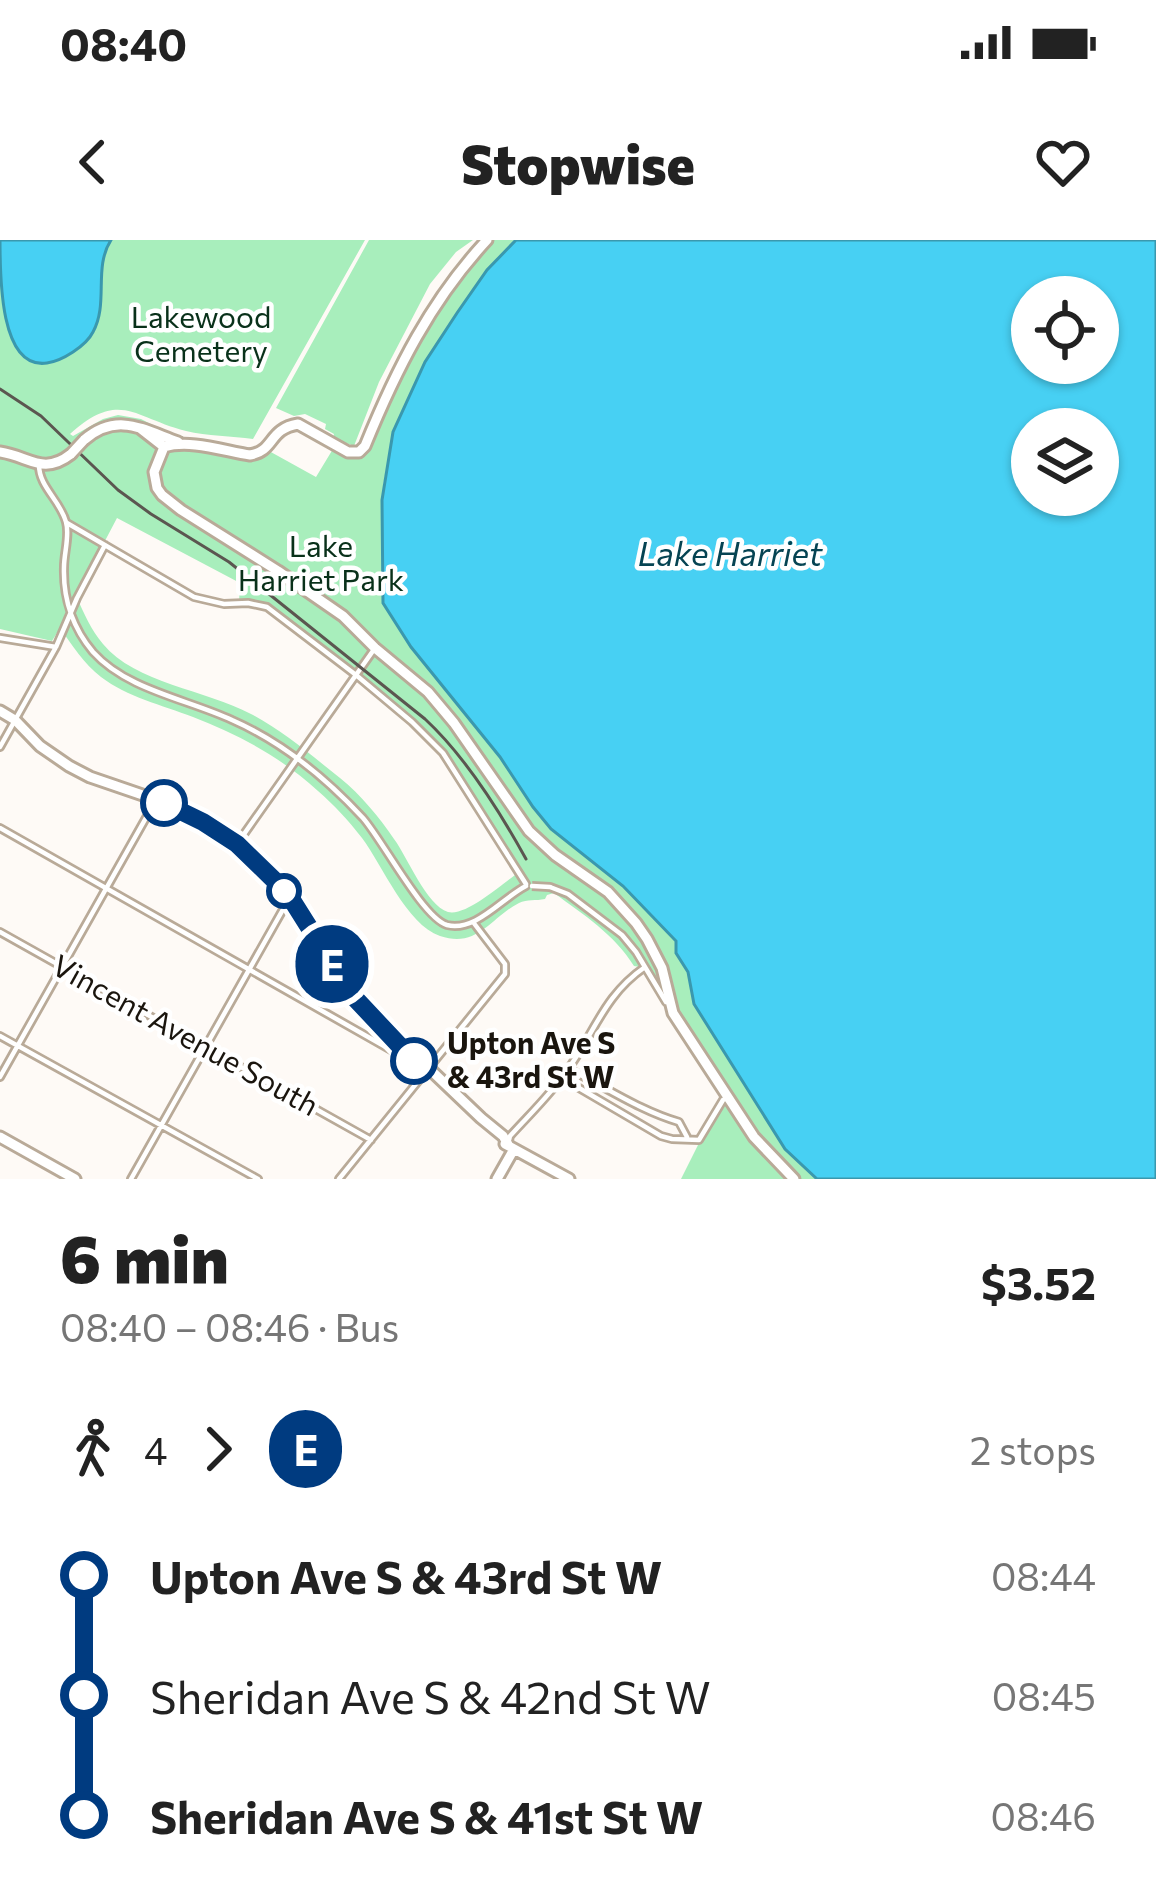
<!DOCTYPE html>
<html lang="en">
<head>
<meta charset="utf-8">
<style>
  :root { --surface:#fff; --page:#f2f2f2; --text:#222; --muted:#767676 }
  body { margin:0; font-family:Commissioner,sans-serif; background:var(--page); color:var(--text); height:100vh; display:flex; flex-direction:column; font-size:45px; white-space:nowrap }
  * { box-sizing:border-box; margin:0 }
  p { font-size:39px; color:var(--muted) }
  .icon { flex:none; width:66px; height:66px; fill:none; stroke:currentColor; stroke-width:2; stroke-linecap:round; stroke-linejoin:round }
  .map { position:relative; height:939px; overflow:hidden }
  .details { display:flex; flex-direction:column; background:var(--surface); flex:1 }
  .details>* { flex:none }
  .badge { padding:0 24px; border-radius:39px; font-size:42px; line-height:78px }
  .controls { position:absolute; left:1011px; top:36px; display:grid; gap:24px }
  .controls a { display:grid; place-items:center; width:108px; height:108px; border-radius:50%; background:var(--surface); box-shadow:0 3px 9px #0004; font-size:60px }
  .map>.badge { position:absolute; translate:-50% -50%; box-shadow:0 0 0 6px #fff }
  .legs { display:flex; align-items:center; gap:18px; height:132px; padding:0 60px; font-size:39px }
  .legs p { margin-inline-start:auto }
  .headline { display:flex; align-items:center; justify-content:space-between; height:204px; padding:0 60px }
  h1 { font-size:66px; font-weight:800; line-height:90px }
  ul { padding:0 60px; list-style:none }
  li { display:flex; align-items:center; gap:42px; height:120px; font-size:45px }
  li i { display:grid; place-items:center; width:18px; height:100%; margin:0 15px; background:currentColor }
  li i::after { content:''; width:30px; height:30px; margin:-15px; border:9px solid; border-radius:50%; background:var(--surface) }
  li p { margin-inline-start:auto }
  li:first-child i { background:linear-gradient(#0000 50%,currentColor 0) }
  li:last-child i { background:linear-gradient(currentColor 50%,#0000 0) }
  .status { display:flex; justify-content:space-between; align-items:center; height:84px; padding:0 60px; background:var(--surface); direction:ltr }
  .status svg { height:33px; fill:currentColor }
  header { display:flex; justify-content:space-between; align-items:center; height:156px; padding:0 60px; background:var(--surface); font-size:54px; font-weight:800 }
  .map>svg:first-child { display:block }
</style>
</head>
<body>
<div class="status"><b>08:40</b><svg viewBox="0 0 49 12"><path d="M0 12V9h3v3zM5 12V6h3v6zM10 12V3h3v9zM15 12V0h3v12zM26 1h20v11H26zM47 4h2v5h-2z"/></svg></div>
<header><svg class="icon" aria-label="back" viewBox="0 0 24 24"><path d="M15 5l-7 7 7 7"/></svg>Stopwise<svg class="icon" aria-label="heart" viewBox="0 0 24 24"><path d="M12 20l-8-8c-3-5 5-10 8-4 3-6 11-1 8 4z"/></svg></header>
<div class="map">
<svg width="1156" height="939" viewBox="0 0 1156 939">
  <rect width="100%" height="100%" fill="#fefaf6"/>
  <path fill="#a8eebc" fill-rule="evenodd" d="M0,0H365L253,199C232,196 207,196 186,191C134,178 120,149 70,194L73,196L103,179L118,175L141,179L172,195L269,211L316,237L336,204L348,212L362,210L429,72L487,0H516L487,30L457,73L425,122L398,179L393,192L383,246V295L411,407L500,517L533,567L551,588L623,646L676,701V713L688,732L694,764L785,909L817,939H794L774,921L646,728L634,726C614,694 584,675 554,653L547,655L545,659C536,661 527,659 519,663C491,677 478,709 440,696C406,684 383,626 362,598C349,581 333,564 318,551C282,518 238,494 193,477C162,465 127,457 101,437C84,424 72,405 60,388L52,401L0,389ZM117,278L240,343L239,363L267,367L396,468L443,513L518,633C503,643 466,677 448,672C426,665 408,618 394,599C379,577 361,555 340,538C311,515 283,491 251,474C206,450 135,443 103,404C91,390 84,373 76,356Z
    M369,0H473L456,12L430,44L379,142L354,206L333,198L334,194L325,189L326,184L305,174L294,176L276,168Z
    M727,863L731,864L790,939H681L699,903Z"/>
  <path fill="#47d0f3" stroke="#3a98ae" stroke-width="3" fill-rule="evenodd" d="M0,0H111C93,28 109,63 93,92C86,106 62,121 47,123C0,130 0,38 0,0Z
    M516,0H1156V939H817L785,909L694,764L688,732L676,713V701L623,646L551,589L533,567L500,517L411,407L383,363L382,260L393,192L425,122L457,73L487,30ZM1032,57H1098V123H1032ZM1032,189H1098V255H1032Z"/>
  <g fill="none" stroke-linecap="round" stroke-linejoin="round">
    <defs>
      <path id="street" d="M39,225C39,247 60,260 66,282C70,295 64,313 64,327C63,358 73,388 93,412C127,450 187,459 232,480C282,502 326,538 363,578C383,601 423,678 447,685C476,692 502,658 526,646
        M67,283L194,357L224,364L248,363L267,367L356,435L412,482L443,513L526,644
        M0,398L56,407
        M0,507L56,407L77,358L105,305
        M0,588L391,810L399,806
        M237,604L375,408
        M550,647L568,654L622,695L636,712L666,762
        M0,692L371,900
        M0,796L258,939
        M571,830C607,848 641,871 679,882L687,897
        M0,837L156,560
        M562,838L661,896L672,899L699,900L723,860L729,857
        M509,900L510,896C529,875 550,855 566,832C595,793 603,756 645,727
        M131,939L290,657
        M339,939L505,734V724L473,682"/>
      <path id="secondary" d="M141,189L164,207C190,199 224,211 250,215C275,211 268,189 298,184L348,212H359L365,206C396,130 431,60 487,0
        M84,200C117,172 142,189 178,202
        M164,207L154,232L157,248L162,255L181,270L278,331L343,376L375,408L428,452L454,483L529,591L555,615L608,652L636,683L647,699L662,728L673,773L754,897L794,939
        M0,212C29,216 43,236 71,214
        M0,471L15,480L40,506L69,526L90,537L163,562L203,582L237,604L290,657L351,754L481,878L503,896L509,906
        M0,897L75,939
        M505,904L569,939
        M497,939L514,909"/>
    </defs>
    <use href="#street" stroke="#b9aa98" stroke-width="10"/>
    <use href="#secondary" stroke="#b9aa98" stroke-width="15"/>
    <use href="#street" stroke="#fff" stroke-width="4.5"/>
    <use href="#secondary" stroke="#fff" stroke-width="9"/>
    <path stroke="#5b5650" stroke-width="3" d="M0,149L41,176L118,250L151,274L229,322L425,479C466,517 499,570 526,619"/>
    <defs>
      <path id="street-bridge" d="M532,646L550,647"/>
      <path id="secondary-bridge" d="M71,214L84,200"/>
    </defs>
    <use href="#street-bridge" stroke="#b9aa98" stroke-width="10" stroke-linecap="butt"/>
    <use href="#secondary-bridge" stroke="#b9aa98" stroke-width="15" stroke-linecap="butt"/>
    <use href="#street-bridge" stroke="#fff" stroke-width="4.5"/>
    <use href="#secondary-bridge" stroke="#fff" stroke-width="9"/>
  </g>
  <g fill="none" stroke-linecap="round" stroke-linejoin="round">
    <defs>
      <path id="line-1" d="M164,563L203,582L237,604L273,639L290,657L351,754L414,821"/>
    </defs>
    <use href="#line-1" stroke="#fff" stroke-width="27"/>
    <use href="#line-1" stroke="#003b80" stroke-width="18"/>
  </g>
  <g fill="#fff" stroke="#003b80" stroke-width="6">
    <circle cx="164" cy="563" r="21"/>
    <circle cx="284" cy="651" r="15"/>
    <circle cx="414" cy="821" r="21"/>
  </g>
  <g text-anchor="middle" stroke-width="9" stroke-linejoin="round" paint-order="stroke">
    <g font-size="30" fill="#09311a" stroke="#fff">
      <text x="201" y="88">Lakewood<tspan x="201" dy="34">Cemetery</tspan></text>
      <text x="321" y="317">Lake<tspan x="321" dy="34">Harriet Park</tspan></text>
    </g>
    <g font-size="30" fill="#1a150e" stroke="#fff">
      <text transform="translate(185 796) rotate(29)" y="10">Vincent Avenue South</text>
    </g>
    <g font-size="30" font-weight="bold" fill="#1a150e" stroke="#fff" text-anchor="start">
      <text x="447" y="814">Upton Ave S<tspan x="447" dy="34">&amp; 43rd St W</tspan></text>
    </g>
    <g font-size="33" font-style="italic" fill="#064453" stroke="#fff">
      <text x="730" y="326">Lake Harriet</text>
    </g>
  </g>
</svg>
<div class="controls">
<a><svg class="icon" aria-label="locate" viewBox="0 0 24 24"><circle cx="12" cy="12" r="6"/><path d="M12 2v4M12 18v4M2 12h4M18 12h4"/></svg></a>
<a><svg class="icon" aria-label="layers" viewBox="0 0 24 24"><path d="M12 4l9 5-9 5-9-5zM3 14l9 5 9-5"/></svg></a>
</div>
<b class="badge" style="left:332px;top:724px;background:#003b80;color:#fff">E</b>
</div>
<section class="details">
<div class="headline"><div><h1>6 min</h1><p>08:40 – 08:46 · Bus</p></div><b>$3.52</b></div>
<div class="legs"><svg class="icon" aria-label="walk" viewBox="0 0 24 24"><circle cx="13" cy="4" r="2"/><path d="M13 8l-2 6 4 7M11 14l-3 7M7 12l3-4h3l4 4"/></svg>4<svg class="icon" aria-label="forward" viewBox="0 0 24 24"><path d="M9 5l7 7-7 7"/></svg><b class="badge" style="background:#003b80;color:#fff">E</b><p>2 stops</p></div>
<ul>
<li><i style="color:#003b80"></i><b>Upton Ave S &amp; 43rd St W</b><p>08:44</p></li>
<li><i style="color:#003b80"></i><span>Sheridan Ave S &amp; 42nd St W</span><p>08:45</p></li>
<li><i style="color:#003b80"></i><b>Sheridan Ave S &amp; 41st St W</b><p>08:46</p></li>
</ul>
</section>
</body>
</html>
